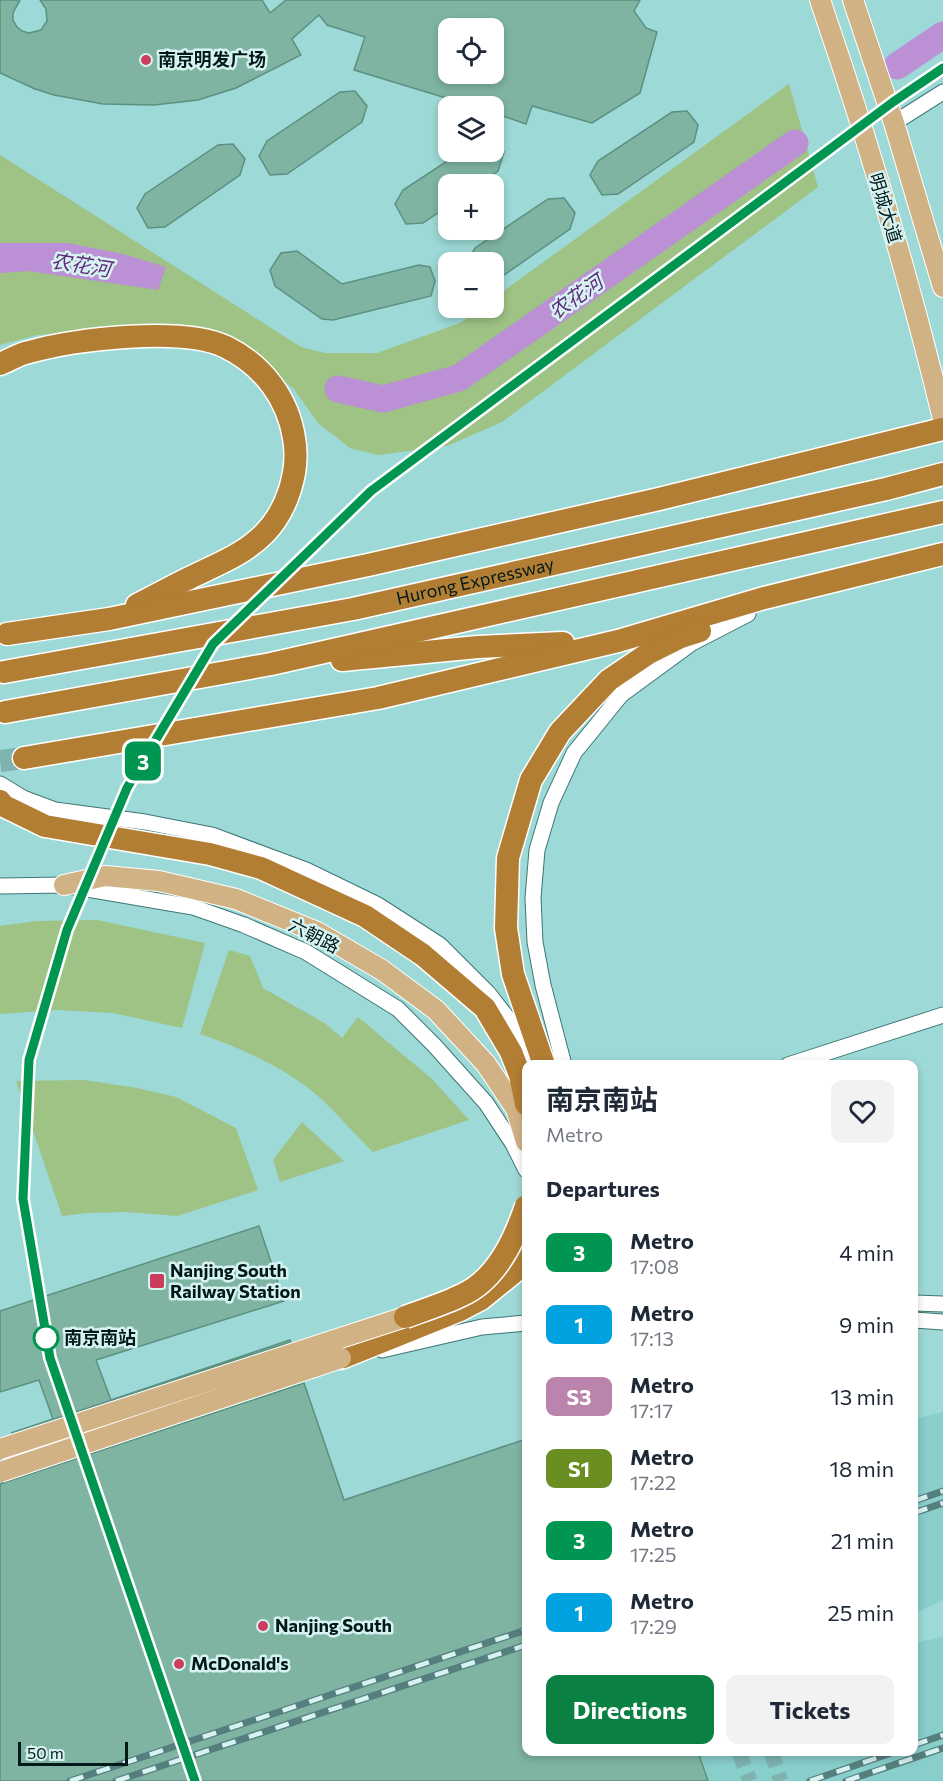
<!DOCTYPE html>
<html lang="en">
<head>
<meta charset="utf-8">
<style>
  :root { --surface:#fff; --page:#f2f2f3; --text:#1f2937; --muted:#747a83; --accent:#0b8043 }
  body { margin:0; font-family:Commissioner,"Noto Sans SC",sans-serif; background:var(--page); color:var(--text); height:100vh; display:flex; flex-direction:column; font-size:22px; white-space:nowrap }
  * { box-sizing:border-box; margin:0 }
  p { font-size:20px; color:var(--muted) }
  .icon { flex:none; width:33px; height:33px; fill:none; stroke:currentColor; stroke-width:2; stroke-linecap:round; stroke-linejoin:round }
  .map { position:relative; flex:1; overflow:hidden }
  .details { position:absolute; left:522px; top:1060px; width:396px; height:696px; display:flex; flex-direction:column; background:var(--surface); border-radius:12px; box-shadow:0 3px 9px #0003 }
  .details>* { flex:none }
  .badge { padding:0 12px; border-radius:9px; font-size:21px; line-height:39px }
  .fabs { position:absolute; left:438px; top:18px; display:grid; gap:12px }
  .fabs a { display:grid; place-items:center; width:66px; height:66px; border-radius:12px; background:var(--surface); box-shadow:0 3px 9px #0003; font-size:30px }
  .scale { position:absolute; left:18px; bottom:15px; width:110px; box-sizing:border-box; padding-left:6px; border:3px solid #021919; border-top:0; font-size:16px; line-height:21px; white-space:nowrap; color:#021919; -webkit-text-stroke:4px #d6f3f1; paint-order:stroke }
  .map>.badge { position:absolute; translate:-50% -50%; box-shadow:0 0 0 3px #fff }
  h2 { padding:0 24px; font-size:22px; line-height:54px }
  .round { display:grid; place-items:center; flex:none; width:63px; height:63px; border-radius:12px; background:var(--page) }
  .overview { display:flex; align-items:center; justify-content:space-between; height:102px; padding:0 24px }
  h1 { font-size:28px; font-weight:700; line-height:45px }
  .primary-button { display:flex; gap:12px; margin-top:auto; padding:12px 24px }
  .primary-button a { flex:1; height:69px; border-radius:12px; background:var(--accent); color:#fff; font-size:24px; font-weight:700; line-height:69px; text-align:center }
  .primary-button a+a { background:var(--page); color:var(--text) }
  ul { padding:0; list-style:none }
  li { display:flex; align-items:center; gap:18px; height:72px; padding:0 24px }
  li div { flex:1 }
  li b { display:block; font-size:22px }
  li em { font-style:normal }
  li .badge { min-width:66px; font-weight:700; text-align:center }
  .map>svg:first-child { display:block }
</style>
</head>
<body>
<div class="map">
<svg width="943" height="1781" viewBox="0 0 943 1781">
  <rect width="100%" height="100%" fill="#9dd9d6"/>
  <path fill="#88cecb" d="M943,1412V1600L914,1614V1419Z
    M943,1637V1781H478L565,1752H914V1643Z"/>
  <path fill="#9fc285" d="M789,84L818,187L502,422L447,446L378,455L350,448L318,423L294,389L245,351L180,326L37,335L0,345V155L301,347L325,353H377L460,323L481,308H494V298Z
    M97,920L205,943L182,1028L113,1013L58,1010L0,1014V926L37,921Z
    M229,950L250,956L263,988L326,1024L342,1038L358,1017L432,1079L469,1120L373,1152C352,1132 333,1108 311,1090C279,1065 238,1047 200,1034Z
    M84,1080L137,1088L176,1097L236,1128L258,1190L177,1216L127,1212L88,1213L62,1216L16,1081Z
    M302,1122L344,1161L280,1182L273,1160Z"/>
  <path fill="#bb90d5" d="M0,243H68L123,254L166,267L158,290L28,271L0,273Z"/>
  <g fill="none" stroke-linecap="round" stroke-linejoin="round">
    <path stroke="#bb90d5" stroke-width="27" d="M897,66L943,35
      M338,389L383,399L459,378L795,143"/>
  </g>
  <path fill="#7fb4a3" stroke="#5c9080" stroke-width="1.5" fill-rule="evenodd" d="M0,0H20L13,13V20L17,27L22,31L29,33L41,30L47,21L46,9L40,0H262L270,13L286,0H640L634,11L646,28L657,32L640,93L592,123L532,106L526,124L494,113V106H472L354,70L365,37L327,25L319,15L292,39L301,55L236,88L198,100L154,105L103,104L54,95L35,89L0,73ZM448,28H494V74H448Z
    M355,91L367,106L362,122L287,174L270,175L259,156L267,141L340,92Z
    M687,111L698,125L694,142L618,194L602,195L590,175L598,161L672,112Z
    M233,144L245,159L240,175L165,227L148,228L137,208L145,194L218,145Z
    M461,152H504L498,171L479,184H448V206L423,223L406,224L395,204L403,190Z
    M564,198L575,213L570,229L494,282V262H467L475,248L548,199Z
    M297,251L342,284L419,265L430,267L435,281L431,296L333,320L322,319L275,286L270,270L281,253Z
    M259,1226L284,1301L96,1360L111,1400L290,1340L291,1342L11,1433L53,1419L39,1380L0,1392V1311Z
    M304,1383L344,1500L526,1439V1752H698L708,1781H0V1484Z"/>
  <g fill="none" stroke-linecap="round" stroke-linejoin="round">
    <path stroke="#7eb3b0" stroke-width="15" stroke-dasharray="15 8" stroke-linecap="butt" d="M739,1752L750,1781
      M771,1752L781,1781"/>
    <path stroke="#7eb3b0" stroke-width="22" stroke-dasharray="22 11" stroke-linecap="butt" d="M0,761L24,758"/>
    <defs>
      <path id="minor" d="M894,123L943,92
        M0,784L23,798L55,810L145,822L212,835L306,870L378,905L440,945L488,993L517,1030L525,1052L528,1065
        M0,886L64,885L193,907L244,925L306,952L398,1009L434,1045L486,1103L513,1144L526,1170
        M564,1065L543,985L535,942L533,898L537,850L551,803L574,753L621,695L692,643L748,614
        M788,1065L943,1015
        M914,1303L943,1304
        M914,1320L943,1322
        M382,1350L482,1327L526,1323"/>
      <path id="major" d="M820,0C867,137 909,278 943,419
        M853,0L894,123L943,287
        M64,885L105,876L159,881L236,899L317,932L382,970L436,1010L486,1064L516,1109L526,1142"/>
      <g id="highway">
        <path d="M0,364C10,360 19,354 29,352C76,339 183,326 226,347C263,365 288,399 294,438C300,471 287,511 264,534C246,552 225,561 202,572C180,582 159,594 137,605"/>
        <path d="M7,634L109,619L368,565L659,499L943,429"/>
        <path d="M342,660L478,647L563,643"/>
        <path id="s1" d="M4,672L353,609L886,489L943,474"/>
        <path d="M5,712L271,664L943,512"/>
        <path d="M24,758L378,698L618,641L764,598L943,554"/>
        <path d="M0,801L4,806L45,826L210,854L261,868L365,916L423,955L485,1008L511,1052L520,1075L526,1104"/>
        <path d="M544,1065L513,974L506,928L508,858L531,780L560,732L609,680L649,653L681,637L700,631"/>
        <path d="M341,1358L460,1310L481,1299L513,1273L526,1252"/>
      </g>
    </defs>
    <use href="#minor" stroke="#3d7775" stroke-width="17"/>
    <use href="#major" stroke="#fff" stroke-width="22"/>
    <use href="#highway" stroke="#fff" stroke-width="25"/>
    <use href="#minor" stroke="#fff" stroke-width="15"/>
    <use href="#major" stroke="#d1b285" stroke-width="20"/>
    <use href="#highway" stroke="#b27e34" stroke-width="22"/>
    <defs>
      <path id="rail" d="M914,1501L943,1491
        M914,1513L943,1503
        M914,1745L943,1735
        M70,1781L526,1630
        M116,1781L526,1645
        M810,1781L894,1752
        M846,1781L943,1748"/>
    </defs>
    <use href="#rail" stroke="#557f7e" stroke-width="7"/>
    <use href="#rail" stroke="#d6f3f1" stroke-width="4.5" stroke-dasharray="14" stroke-linecap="butt"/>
    <defs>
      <path id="major-bridge" d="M0,1449L405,1317
        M0,1472L341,1358"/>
      <path id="highway-bridge" d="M405,1317C424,1310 444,1304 462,1295C496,1280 515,1239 526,1206"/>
    </defs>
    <use href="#major-bridge" stroke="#fff" stroke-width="22" stroke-linecap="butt"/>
    <use href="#highway-bridge" stroke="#fff" stroke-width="25" stroke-linecap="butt"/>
    <use href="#major-bridge" stroke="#d1b285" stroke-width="20"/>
    <use href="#highway-bridge" stroke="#b27e34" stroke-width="22"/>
  </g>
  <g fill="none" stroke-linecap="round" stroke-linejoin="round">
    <defs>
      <path id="line" d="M195,1781L50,1358L23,1199L29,1060L67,930L127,788L213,644L371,491L893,102L943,68"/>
    </defs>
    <use href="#line" stroke="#fff" stroke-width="14"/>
    <use href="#line" stroke="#009651" stroke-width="9"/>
  </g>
  <g fill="#cc3c5b" stroke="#d6f3f1" stroke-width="2">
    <circle cx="146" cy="60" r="6"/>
    <rect x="149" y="1273" width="16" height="16" rx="3"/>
    <circle cx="263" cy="1626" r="6"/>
    <circle cx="179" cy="1664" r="6"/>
  </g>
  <circle fill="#fff" stroke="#009651" stroke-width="3" cx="46" cy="1338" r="12"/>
  <g text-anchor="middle" stroke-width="5" stroke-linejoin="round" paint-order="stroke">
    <g font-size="18" font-weight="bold" fill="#021919" stroke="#d6f3f1" text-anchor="start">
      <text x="158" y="66">南京明发广场</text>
      <text x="170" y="1277">Nanjing South<tspan x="170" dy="21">Railway Station</tspan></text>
      <text x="275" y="1632">Nanjing South</text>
      <text x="191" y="1670">McDonald's</text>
    </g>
    <g font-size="18" fill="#021919" stroke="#d6f3f1">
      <text transform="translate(885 208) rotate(73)" y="6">明城大道</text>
      <text dy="6" stroke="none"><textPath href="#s1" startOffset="480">Hurong Expressway</textPath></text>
      <text transform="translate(314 936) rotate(27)" y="6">六朝路</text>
    </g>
    <g font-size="18" font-weight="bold" fill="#021919" stroke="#d6f3f1" text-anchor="start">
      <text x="64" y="1344">南京南站</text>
    </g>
    <g font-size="20" font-style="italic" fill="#612b7c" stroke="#d6f3f1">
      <text transform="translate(81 265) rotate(9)" y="7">农花河</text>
      <text transform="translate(576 297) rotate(-35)" y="7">农花河</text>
    </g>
  </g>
</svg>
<div class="fabs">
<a><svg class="icon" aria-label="locate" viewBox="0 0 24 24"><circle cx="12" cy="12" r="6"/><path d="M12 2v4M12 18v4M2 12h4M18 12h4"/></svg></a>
<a><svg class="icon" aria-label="layers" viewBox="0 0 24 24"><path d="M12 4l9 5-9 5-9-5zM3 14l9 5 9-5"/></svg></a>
<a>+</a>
<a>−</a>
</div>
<div class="scale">50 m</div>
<b class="badge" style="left:143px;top:761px;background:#009651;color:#fff">3</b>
<section class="details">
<div class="overview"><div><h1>南京南站</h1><p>Metro</p></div><a class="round"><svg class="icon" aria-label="heart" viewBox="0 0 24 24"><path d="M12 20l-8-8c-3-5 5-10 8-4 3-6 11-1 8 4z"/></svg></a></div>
<h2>Departures</h2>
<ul>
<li><span class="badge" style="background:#009651;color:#fff">3</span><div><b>Metro</b><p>17:08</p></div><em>4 min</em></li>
<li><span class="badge" style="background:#00a2df;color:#fff">1</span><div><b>Metro</b><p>17:13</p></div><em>9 min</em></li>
<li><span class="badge" style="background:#ba84ac;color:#fff">S3</span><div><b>Metro</b><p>17:17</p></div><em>13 min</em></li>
<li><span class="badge" style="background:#6b8e23;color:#fff">S1</span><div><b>Metro</b><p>17:22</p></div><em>18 min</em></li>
<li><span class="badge" style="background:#009651;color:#fff">3</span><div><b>Metro</b><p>17:25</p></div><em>21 min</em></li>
<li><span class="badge" style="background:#00a2df;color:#fff">1</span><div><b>Metro</b><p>17:29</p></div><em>25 min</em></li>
</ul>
<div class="primary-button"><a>Directions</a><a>Tickets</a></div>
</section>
</div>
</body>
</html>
